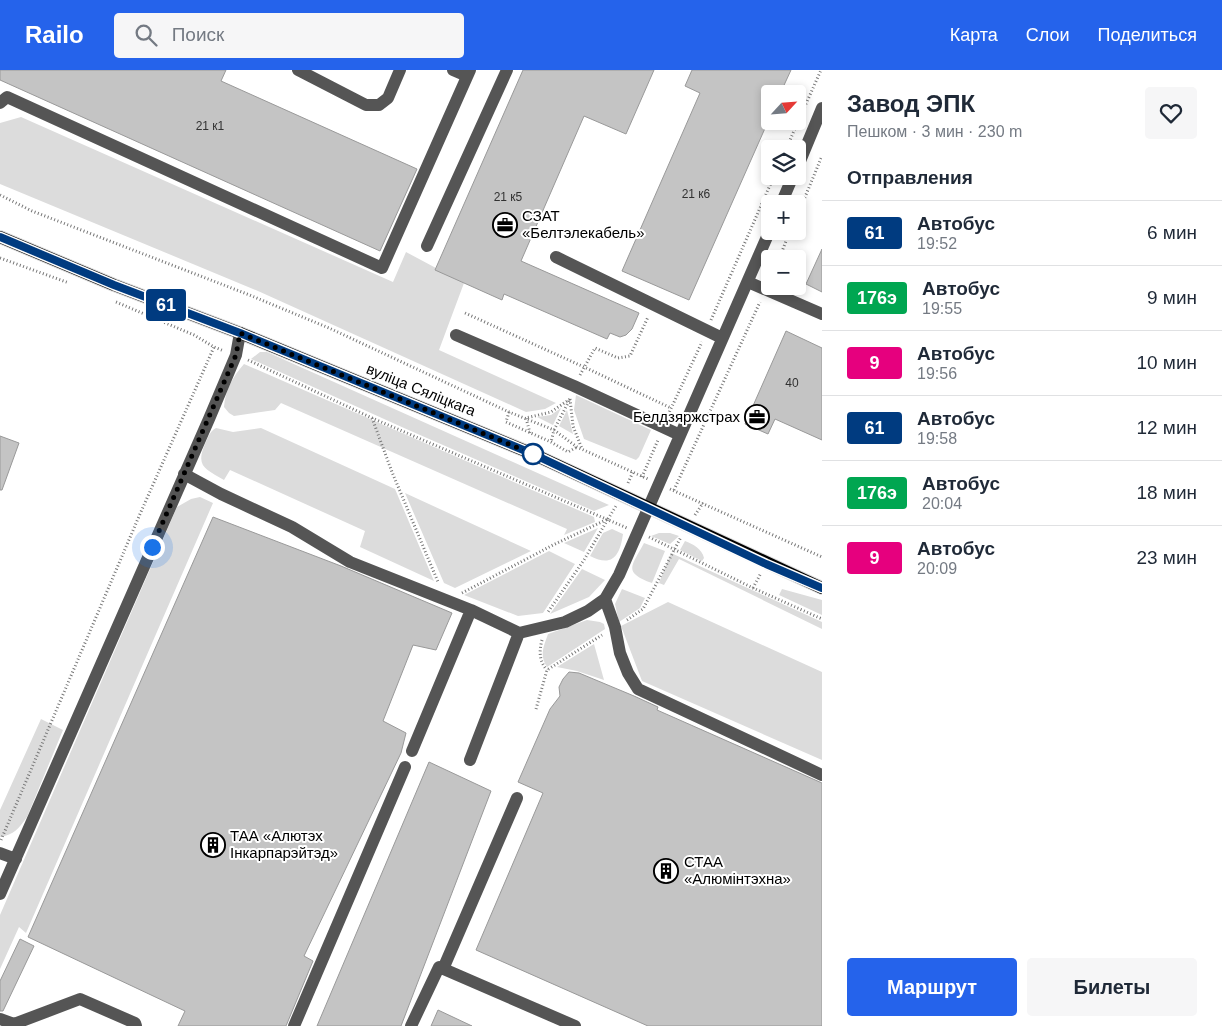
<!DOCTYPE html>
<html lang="ru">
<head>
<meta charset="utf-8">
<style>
  :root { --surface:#fff; --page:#f6f6f7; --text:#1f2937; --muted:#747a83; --line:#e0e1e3; --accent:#2563eb }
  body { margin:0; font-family:Arial,sans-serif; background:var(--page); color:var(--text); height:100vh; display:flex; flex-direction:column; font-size:19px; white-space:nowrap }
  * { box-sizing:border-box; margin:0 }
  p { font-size:16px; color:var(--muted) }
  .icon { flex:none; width:28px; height:28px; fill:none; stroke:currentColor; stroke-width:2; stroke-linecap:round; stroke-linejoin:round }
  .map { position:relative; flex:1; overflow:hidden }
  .drawer { display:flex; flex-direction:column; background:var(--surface); width:400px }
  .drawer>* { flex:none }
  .badge { padding:0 10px; border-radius:4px; font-size:18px; line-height:32px }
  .needle { width:32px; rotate:64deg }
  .fabs { position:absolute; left:761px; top:15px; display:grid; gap:10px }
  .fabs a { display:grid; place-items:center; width:45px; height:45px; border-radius:5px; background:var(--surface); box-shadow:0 2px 8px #0003; font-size:25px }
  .you { position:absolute; width:25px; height:25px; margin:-12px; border:4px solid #fff; border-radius:50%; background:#1a73e8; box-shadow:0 0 0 8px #1a73e833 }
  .map>.badge { position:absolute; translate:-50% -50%; box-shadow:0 0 0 2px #fff }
  h2 { padding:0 25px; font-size:19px; line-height:45px }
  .round { display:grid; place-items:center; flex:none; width:52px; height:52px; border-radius:5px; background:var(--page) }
  .head { display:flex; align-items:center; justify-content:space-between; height:85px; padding:0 25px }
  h1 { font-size:24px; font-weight:800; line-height:38px }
  .button { display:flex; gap:10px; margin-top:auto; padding:10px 25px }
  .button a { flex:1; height:58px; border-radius:5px; background:var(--accent); color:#fff; font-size:20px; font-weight:800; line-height:58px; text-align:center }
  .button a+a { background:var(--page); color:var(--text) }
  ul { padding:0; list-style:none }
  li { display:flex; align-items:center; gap:15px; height:65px; padding:0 25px; border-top:1px solid var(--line) }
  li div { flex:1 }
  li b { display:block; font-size:19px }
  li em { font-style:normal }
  li .badge { min-width:55px; font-weight:700; text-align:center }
  header { display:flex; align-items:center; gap:30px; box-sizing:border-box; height:70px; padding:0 25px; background:var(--accent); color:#fff }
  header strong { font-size:24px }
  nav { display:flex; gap:28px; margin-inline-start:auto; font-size:18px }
  .search { width:350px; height:45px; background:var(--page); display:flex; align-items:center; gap:12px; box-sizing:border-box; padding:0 18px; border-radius:5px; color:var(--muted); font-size:19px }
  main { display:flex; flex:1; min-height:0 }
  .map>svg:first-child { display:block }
</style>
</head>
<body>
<header>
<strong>Railo</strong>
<div class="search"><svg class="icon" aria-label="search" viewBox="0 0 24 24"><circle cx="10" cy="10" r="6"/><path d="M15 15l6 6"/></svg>Поиск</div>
<nav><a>Карта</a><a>Слои</a><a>Поделиться</a></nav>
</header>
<main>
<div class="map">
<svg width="822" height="956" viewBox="0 0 822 956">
  <rect width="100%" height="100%" fill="#fff"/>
  <path fill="#dcdcdc" d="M21,47L393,212L406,182L464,213L439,280L556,333L545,339L526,342L258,221L0,114V53Z
    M260,282H267L609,435L594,441L404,358L251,289Z
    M244,294L594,447L595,452L564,465L567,459L281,333L275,340L234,346L229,343L224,337C225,321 233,306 244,294Z
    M576,325L651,360L639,387L636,390L584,369L574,340Z
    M561,338L553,355L537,347L551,345Z
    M567,340L573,364L559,356Z
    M216,358L233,362L261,358L395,419L434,511L360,477L365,461L230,400L224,410C206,399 195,397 205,374C208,368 209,362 216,358Z
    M405,423L531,481L455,518L444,513Z
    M200,427L213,433L26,863L19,857L0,899V845L177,437L191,429Z
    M598,458L584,482L564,473Z
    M612,459L623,464C620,485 613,498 590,486L603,463Z
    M659,463H670L679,466L670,474L651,466Z
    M685,471C693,474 702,479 704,488L702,491L680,480Z
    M644,473L665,481L652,513C622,502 632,496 644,473Z
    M549,481L575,494L543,543L518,546L464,525Z
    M671,483L822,552V559L679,489L664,515L659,513Z
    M582,499L605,510L589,527L550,544Z
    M622,519L645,528L640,538L619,552L615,534Z
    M782,519L822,530V545L779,525Z
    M668,532L822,602V690L642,611L621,556Z
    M587,550L600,552L604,554L605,559L547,597C539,585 544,576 548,564Z
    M594,574L604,610L577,601L557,597Z
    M41,649L63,660L27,747C19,758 14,765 0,767V740Z"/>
  <path fill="#c4c4c4" stroke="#999" d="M0,0H226L221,11L417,99L380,181L0,10Z
    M523,0H654L626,64L584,46L521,191L639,243L632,259L626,265L620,267L610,263L607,269L504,224L502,230L435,200Z
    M692,0H791L780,24H770V47L689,230L622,201L700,23L685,16Z
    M822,179V222L806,214Z
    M786,261L822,278V370L775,349L768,364L745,354Z
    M0,366L19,373L2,420H0Z
    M213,447L341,496L452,543L436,580L413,575L383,651L406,663L401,683L304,886L313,891L286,956H178L185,941L28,867Z
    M569,602L579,603L634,626L658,637L657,640L822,713V956H648L476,880L543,723L518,712L550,639L560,626L559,617L563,609Z
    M429,692L491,721L401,956H317Z
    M20,869L34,876L3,941H0V911Z
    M438,940L472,956H431Z"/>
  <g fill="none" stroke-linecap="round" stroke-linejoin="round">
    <defs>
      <path id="major" d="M0,167L114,215L240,263L533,384L822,518"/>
    </defs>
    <use href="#major" stroke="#dbdbdb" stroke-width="14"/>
    <path stroke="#777" stroke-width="3" stroke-dasharray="1 2.5" stroke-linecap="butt" d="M786,79L821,0
      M0,125L32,141L247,224L329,258L509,342L554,360L577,377L648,409
      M798,144L822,86
      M0,188L69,213
      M779,189L790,161
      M116,232L194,265L214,277L224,281
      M465,243L584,297L671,338
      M711,250L774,106
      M248,290L372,348L627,458
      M580,305L595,278L618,288L630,286L648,247
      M570,329L573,356L582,379
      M509,342L506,352L551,372L568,382L577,377
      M668,345L702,272
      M372,348L392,402L438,512
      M530,363L526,348L551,342L570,329L554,360L551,372
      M642,407L658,370
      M628,413L633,402
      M670,419L822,487
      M674,420L760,232
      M695,445L703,433
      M608,449L616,436
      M649,467L753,518L822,549
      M753,518L761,503
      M462,523L553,475L608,449L584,490L548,542
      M627,550L643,539L681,467
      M542,570C539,581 539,591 547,600
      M536,639L547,600L602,565
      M1,770L140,444L214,277"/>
    <path stroke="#555" stroke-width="12" d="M298,0L366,35H379L388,28L400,0
      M453,0L467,6
      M0,33L7,27L382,198L470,0
      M798,96L822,38
      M781,134L793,106
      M770,160L619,505L605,529L615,557L620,583L628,603L638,619L822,705
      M427,176L507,0
      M556,187L722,268
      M748,212L822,244
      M456,265L574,316L680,365
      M184,404L221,424L292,457L350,492L471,540L519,563L565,552L588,541L605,529
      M412,681L471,540
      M470,690L519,563
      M0,783L16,789
      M0,824L209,349L236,285L240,263
      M443,899L517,728
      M0,949L14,954L80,929L135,953L136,956
      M294,956L405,697
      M411,956L439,897L575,956"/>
    <use href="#major" stroke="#000" stroke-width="12"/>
  </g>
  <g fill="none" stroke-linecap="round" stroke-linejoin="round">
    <defs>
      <path id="line" d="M0,167L114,215L240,263L533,384L766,494L822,518"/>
    </defs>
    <use href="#line" stroke="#fff" stroke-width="11"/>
    <use href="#line" stroke="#003b80" stroke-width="8"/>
    <path stroke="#000" stroke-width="5" stroke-dasharray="0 9" d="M152,477L236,285L240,263L533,384"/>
  </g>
  <defs>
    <symbol id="office-ring" viewBox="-11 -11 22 22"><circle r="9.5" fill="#fff" stroke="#000" stroke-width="1.5"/><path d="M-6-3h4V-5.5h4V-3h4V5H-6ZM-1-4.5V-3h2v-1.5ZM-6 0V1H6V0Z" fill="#000"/></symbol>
    <symbol id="building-ring" viewBox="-11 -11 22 22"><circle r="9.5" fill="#fff" stroke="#000" stroke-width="1.5"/><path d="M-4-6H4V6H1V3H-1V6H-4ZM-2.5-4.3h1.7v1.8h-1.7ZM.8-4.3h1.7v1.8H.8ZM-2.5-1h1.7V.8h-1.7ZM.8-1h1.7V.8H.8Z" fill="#000"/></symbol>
  </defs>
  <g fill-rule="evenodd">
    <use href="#office-ring" x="491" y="141" width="28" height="28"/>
    <use href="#office-ring" x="743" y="333" width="28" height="28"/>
    <use href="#building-ring" x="199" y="761" width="28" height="28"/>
    <use href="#building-ring" x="652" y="787" width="28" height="28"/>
  </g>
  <circle fill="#fff" stroke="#003b80" stroke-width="2.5" cx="533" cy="384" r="10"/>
  <g text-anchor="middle" stroke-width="4" stroke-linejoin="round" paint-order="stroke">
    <g font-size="12" fill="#313131">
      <text x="210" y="60">21 к1</text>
      <text x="696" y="128">21 к6</text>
      <text x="508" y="131">21 к5</text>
      <text x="792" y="317">40</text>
    </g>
    <g font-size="15" fill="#000" stroke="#fff" text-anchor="start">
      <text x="522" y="151">СЗАТ<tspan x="522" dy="17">«Белтэлекабель»</tspan></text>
      <text x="740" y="352" text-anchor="end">Белдзяржстрах</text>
      <text x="230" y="771">ТАА «Алютэх<tspan x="230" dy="17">Інкарпарэйтэд»</tspan></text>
      <text x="684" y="797">СТАА<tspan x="684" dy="17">«Алюмінтэхна»</tspan></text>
    </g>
    <g font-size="15" fill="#000" stroke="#fff">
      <text transform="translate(421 320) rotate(22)" y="5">вуліца Сяліцкага</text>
    </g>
  </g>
</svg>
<div class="fabs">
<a><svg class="needle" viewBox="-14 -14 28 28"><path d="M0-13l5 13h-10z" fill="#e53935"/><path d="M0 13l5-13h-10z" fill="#747a83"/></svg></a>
<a><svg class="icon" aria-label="layers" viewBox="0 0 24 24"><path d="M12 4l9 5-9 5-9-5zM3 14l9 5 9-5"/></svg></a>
<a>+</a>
<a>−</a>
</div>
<div class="you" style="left:152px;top:477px"></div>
<b class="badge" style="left:166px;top:235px;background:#003b80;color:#fff">61</b>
</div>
<section class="drawer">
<div class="head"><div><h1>Завод ЭПК</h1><p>Пешком · 3 мин · 230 m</p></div><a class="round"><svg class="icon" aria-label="heart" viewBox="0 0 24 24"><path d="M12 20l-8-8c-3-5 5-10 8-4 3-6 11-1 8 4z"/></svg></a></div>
<h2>Отправления</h2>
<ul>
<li><span class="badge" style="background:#003b80;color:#fff">61</span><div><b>Автобус</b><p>19:52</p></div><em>6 мин</em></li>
<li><span class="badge" style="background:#00a651;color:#fff">176э</span><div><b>Автобус</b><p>19:55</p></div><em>9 мин</em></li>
<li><span class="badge" style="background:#e6007e;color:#fff">9</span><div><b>Автобус</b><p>19:56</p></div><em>10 мин</em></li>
<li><span class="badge" style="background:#003b80;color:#fff">61</span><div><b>Автобус</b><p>19:58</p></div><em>12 мин</em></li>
<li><span class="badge" style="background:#00a651;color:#fff">176э</span><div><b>Автобус</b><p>20:04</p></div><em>18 мин</em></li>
<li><span class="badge" style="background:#e6007e;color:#fff">9</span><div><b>Автобус</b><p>20:09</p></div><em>23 мин</em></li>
</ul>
<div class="button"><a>Маршрут</a><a>Билеты</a></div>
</section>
</main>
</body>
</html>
